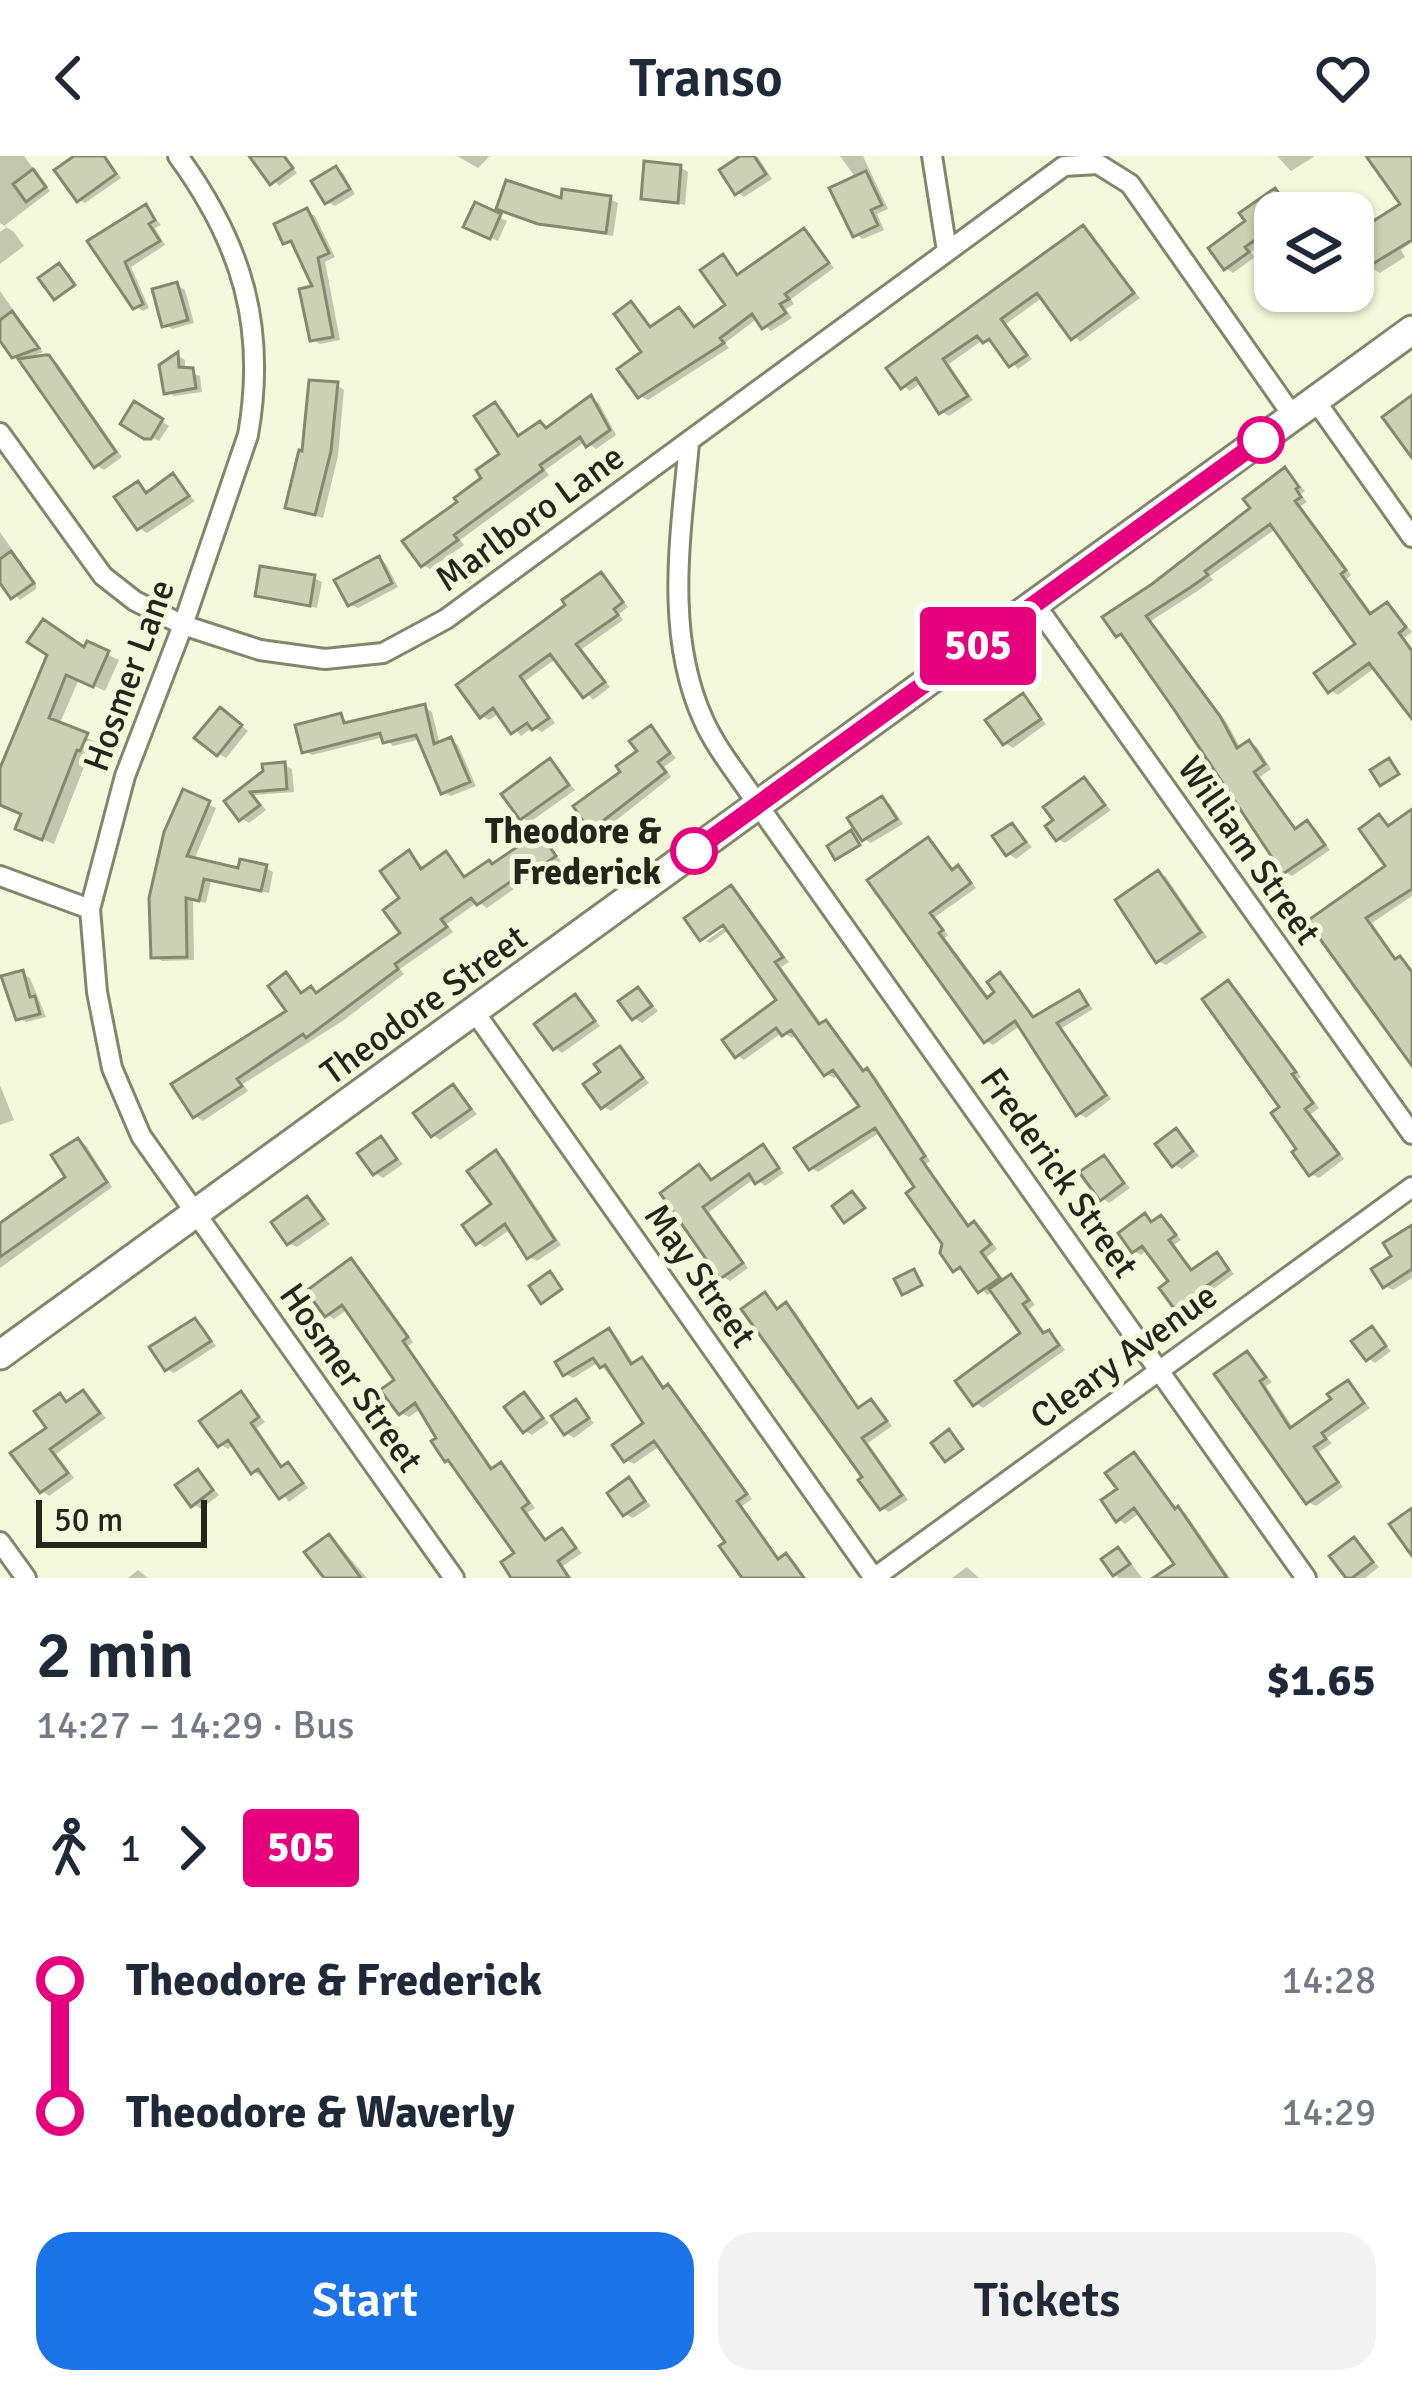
<!DOCTYPE html>
<html lang="en">
<head>
<meta charset="utf-8">
<style>
  :root { --surface:#fff; --page:#f2f2f3; --text:#1f2937; --muted:#747a83; --accent:#1a73e8 }
  body { margin:0; font-family:Signika,sans-serif; background:var(--page); color:var(--text); height:100vh; display:flex; flex-direction:column; font-size:45px; white-space:nowrap }
  * { box-sizing:border-box; margin:0 }
  p { font-size:39px; color:var(--muted) }
  .icon { flex:none; width:66px; height:66px; fill:none; stroke:currentColor; stroke-width:2; stroke-linecap:round; stroke-linejoin:round }
  .map { position:relative; height:1422px; overflow:hidden }
  .panel { display:flex; flex-direction:column; background:var(--surface); flex:1 }
  .panel>* { flex:none }
  .badge { padding:0 24px; border-radius:9px; font-size:42px; line-height:78px }
  .buttons { position:absolute; left:1254px; top:36px; display:grid; gap:24px }
  .buttons a { display:grid; place-items:center; width:120px; height:120px; border-radius:24px; background:var(--surface); box-shadow:0 3px 9px #0004; font-size:60px }
  .scale { position:absolute; left:36px; bottom:30px; width:171px; box-sizing:border-box; padding-left:12px; border:6px solid #24261b; border-top:0; font-size:33px; line-height:42px; white-space:nowrap; color:#24261b; -webkit-text-stroke:9px #f3f8da; paint-order:stroke }
  .map>.badge { position:absolute; translate:-50% -50%; box-shadow:0 0 0 6px #fff }
  .legs { display:flex; align-items:center; gap:18px; height:132px; padding:0 36px; font-size:39px }
  .legs p { margin-inline-start:auto }
  .head { display:flex; align-items:center; justify-content:space-between; height:204px; padding:0 36px }
  h1 { font-size:66px; font-weight:600; line-height:90px }
  .button { display:flex; gap:24px; margin-top:auto; padding:24px 36px }
  .button a { flex:1; height:138px; border-radius:36px; background:var(--accent); color:#fff; font-size:48px; font-weight:600; line-height:138px; text-align:center }
  .button a+a { background:var(--page); color:var(--text) }
  ul { padding:0 36px; list-style:none }
  li { display:flex; align-items:center; gap:42px; height:132px; font-size:45px }
  li i { display:grid; place-items:center; width:18px; height:100%; margin:0 15px; background:currentColor }
  li i::after { content:''; width:30px; height:30px; margin:-15px; border:9px solid; border-radius:50%; background:var(--surface) }
  li p { margin-inline-start:auto }
  li:first-child i { background:linear-gradient(#0000 50%,currentColor 0) }
  li:last-child i { background:linear-gradient(currentColor 50%,#0000 0) }
  header { display:flex; justify-content:space-between; align-items:center; height:156px; padding:0 36px; background:var(--surface); font-size:54px; font-weight:600 }
  .map>svg:first-child { display:block }
</style>
</head>
<body>
<header><svg class="icon" aria-label="back" viewBox="0 0 24 24"><path d="M15 5l-7 7 7 7"/></svg>Transo<svg class="icon" aria-label="heart" viewBox="0 0 24 24"><path d="M12 20l-8-8c-3-5 5-10 8-4 3-6 11-1 8 4z"/></svg></header>
<div class="map">
<svg width="1412" height="1422" viewBox="0 0 1412 1422">
  <rect width="100%" height="100%" fill="#f3f8da"/>
  <path fill="#0003" d="M0,0H24L50,35L4,70L13,75L24,90L0,108V76L7,71L0,67Z
    M77,0H106L121,22L85,47L79,44Z
    M254,0H285L297,17L279,30Z
    M457,0H490L478,12Z
    M745,0L758,1L772,23L744,41L737,36Z
    M840,0H863L888,53L877,58L884,74L863,83L856,79V22Z
    M1277,0H1315L1291,15Z
    M1370,0H1412V86L1401,94L1405,101L1380,117L1368,110L1353,81L1404,48Z
    M680,11L688,16L685,49L644,41Z
    M336,13L343,17L355,38L335,50L327,46Z
    M1276,36L1295,57H1275V79L1251,96L1255,101L1233,117L1226,112L1249,66Z
    M610,43L618,47L613,80L548,70L507,56Z
    M476,50L507,65L498,85L475,74Z
    M146,52L161,69L155,72L165,89L131,111L149,152L143,155L135,150L91,86Z
    M307,55L315,60L335,101L325,106L340,184L320,188L313,184L317,132L297,89L286,86Z
    M1083,73L1140,142L1080,186L1043,141L1006,168L1032,203L1018,213L995,187L983,184L949,208L973,244L949,260L942,256L922,226L910,235L903,230Z
    M804,76L834,112L791,143L794,148L786,153L792,162L771,175L758,162L725,187L729,192L648,244L640,240L646,197L632,149L653,173L679,154L697,173L729,149L723,102L740,120Z
    M177,129L185,134L194,167L172,173L165,169Z
    M0,135L43,196L25,203L49,202L57,207L122,301L104,314L96,309L0,179Z
    M1284,135H1340L1320,150L1313,145L1301,154Z
    M178,200L185,204V215L200,220L202,236L174,240L166,236Z
    M337,229L344,234L338,300L323,362L289,351Z
    M591,243L599,247L616,279L596,293L586,285L545,314L549,319L460,384L464,389L430,413L423,409L461,347L503,299L496,249L503,254L521,282L540,268L549,273Z
    M135,249L169,270L159,285L124,267Z
    M1286,315L1305,335L1301,338L1307,346L1301,350L1351,419L1347,423L1373,459L1387,449L1412,476L1404,482L1412,492V561L1376,511L1338,539L1330,534L1359,488L1277,372L1210,420L1213,424L1199,434L1151,465L1227,567L1241,593L1249,587L1257,591L1271,613L1260,621L1298,675L1308,668L1315,672L1330,694L1292,720L1285,716L1126,483L1118,479L1154,430L1254,352Z
    M173,321L195,345L147,377L139,372L138,328L149,338Z
    M0,376L36,428V433L20,444L0,422Z
    M379,404L386,408L398,431L358,452L350,448Z
    M602,420L628,451L619,458L623,464L582,493L610,531L593,544L557,502L525,525L555,567L542,576L533,571L521,580L500,557L489,564L482,560L570,450Z
    M314,422L322,426L317,452L258,439Z
    M88,489L119,504L105,535L79,523L59,569L98,587L92,599L89,598L54,688L30,678L25,659L0,648V607L4,609L51,498L85,495Z
    M1023,541L1046,568L1013,592L1005,587Z
    M425,551L432,556L440,589L451,584L458,589L476,630L451,640L444,636L421,583L393,590L384,581L312,599L305,595L341,560L350,569Z
    M228,559L248,575L226,602L219,598Z
    M651,573L676,602L664,611L671,621L600,677L592,672L624,616L642,596Z
    M550,606L575,634L530,666L522,662Z
    M284,609L292,613L294,636L254,639L266,654L249,667L241,662L228,645Z
    M1084,625L1111,654L1065,687L1058,683Z
    M185,637L216,652L194,704L240,716L266,712L273,716L269,737L211,725L206,747L193,744L194,804L162,805L154,800Z
    M882,643L890,648L903,668L871,687L864,683Z
    M1412,656V740L1372,767L1398,805L1412,813V908L1311,766L1389,711L1379,662L1391,672Z
    M1012,670L1032,691L1016,703L1009,698Z
    M539,679L561,705L535,723L531,721L487,752L478,746L447,768L453,776L400,813L404,818L344,864L243,928L248,935L203,965L195,960L290,855L287,820L304,838L311,833L320,838L404,778L409,698L425,714L446,699L468,723L494,710Z
    M928,684L955,715L965,717L976,732L935,761L948,779L945,782L990,843L998,837L1000,820L1036,863L1079,837L1093,853L1062,872L1111,943L1086,962L1079,957L1021,869L993,889L986,885L871,725Z
    M1158,717L1166,721L1207,781L1166,809L1158,805Z
    M731,732L738,736L789,806L781,811L823,870L826,867L833,872L865,915L875,920L930,1005L926,1008L971,1071L975,1068L982,1073L997,1093L987,1101L1005,1126L1011,1122L1019,1126L1035,1149L1029,1153L1047,1179L1056,1182L1065,1194L983,1252L975,1247L1024,1178L994,1135L987,1139L966,1115L955,1114L918,1032L881,976L818,1016L811,1012L863,951L840,918L834,922L826,918L797,878L792,882L783,876L744,904L737,899L780,844L730,773L710,787L706,785L737,763Z
    M23,818L30,822L46,861L26,866L18,862Z
    M1229,828L1236,832L1301,921L1298,923L1319,952L1311,958L1344,1003L1319,1022L1311,1018Z
    M638,834L658,855L642,867L634,862Z
    M575,841L600,870L562,897L555,892Z
    M620,893L649,927L611,955L603,951L605,916Z
    M0,929L14,964L0,969Z
    M454,931L477,958L440,984L433,979Z
    M1177,976L1199,1000L1182,1013L1174,1009Z
    M382,984L403,1008L383,1022L375,1017Z
    M78,985L86,989L112,1031L0,1112V1072L69,1022Z
    M763,992L784,1017L765,1030L755,1022L709,1056L748,1112L730,1125L722,1120L664,1038L700,1011L715,1026Z
    M496,998L504,1002L561,1089L537,1105L529,1101L511,1073L485,1091L478,1087L495,1049Z
    M1104,1002L1130,1032L1109,1047L1102,1042Z
    M308,1043L330,1068L297,1091L289,1087Z
    M1145,1061L1154,1068L1161,1062L1168,1066L1181,1084L1174,1089L1194,1116L1217,1099L1234,1118L1209,1136L1212,1141L1187,1160L1180,1156L1172,1125L1148,1093L1141,1099L1134,1095Z
    M1412,1072V1122L1393,1134L1385,1130Z
    M351,1106L359,1110L413,1186L408,1190L494,1314L501,1310L508,1314L535,1352L527,1357L548,1386L562,1376L582,1397L563,1410L572,1422H515L518,1398L455,1309L447,1304L440,1283L422,1252L409,1261L401,1257L398,1225L348,1153L334,1163L327,1159Z
    M765,1140L780,1154L786,1150L794,1154L861,1254L872,1246L892,1270L868,1287L908,1344L889,1356L882,1352Z
    M195,1165L203,1170L216,1190L174,1217L167,1213Z
    M1372,1174L1391,1195L1375,1207L1368,1202Z
    M609,1176L616,1180L635,1209L642,1204L649,1208L666,1233L675,1236L752,1343L742,1350L781,1405L786,1401L794,1405L806,1422H746L729,1386L661,1289L634,1308L626,1304L647,1268L599,1206L573,1222L566,1218Z
    M1248,1198L1272,1226L1266,1230L1294,1273L1335,1244L1348,1227L1370,1252L1327,1282L1332,1287L1319,1296L1343,1331L1316,1350L1308,1346Z
    M83,1237L106,1262L56,1298L74,1322L49,1340L42,1335L60,1240L69,1247Z
    M241,1239L265,1266L257,1272L284,1312L288,1309L295,1314L308,1332L289,1346L265,1317L261,1320L253,1315L234,1288L228,1293L220,1288Z
    M525,1240L549,1267L532,1279L525,1275Z
    M576,1247L594,1267L574,1282L566,1277Z
    M1134,1299L1141,1304L1177,1353L1186,1358L1230,1422H1158L1178,1409L1141,1356L1125,1368L1118,1363L1121,1333Z
    M198,1316L219,1339L201,1353L193,1348Z
    M629,1324L651,1350L633,1362L625,1358Z
    M329,1381L336,1386L367,1422H327Z
    M1354,1384L1379,1411L1365,1422H1350Z
    M1118,1395L1125,1399L1142,1422H1118L1105,1404Z
    M967,1411L979,1422H952Z
    M138,1414L148,1422H128Z"/>
  <path fill="#ccd1b4" stroke="#84896e" stroke-width="3" d="M74,0H104L116,18L77,46L54,14Z
    M249,0H284L293,12L270,29Z
    M740,0H754L766,18L735,39L719,14Z
    M1366,0H1412V84L1366,112L1353,92V78L1400,48Z
    M644,5L681,9L678,47L641,43Z
    M336,10L350,33L325,48L311,25Z
    M33,13L46,31L26,46L13,28Z
    M866,15L882,49L871,54L878,69L853,81L829,32Z
    M506,24L561,42L562,33L611,40L606,77L538,68L496,53Z
    M1275,32L1293,57H1275V70L1245,91L1249,96L1224,114L1208,92L1245,65L1239,57Z
    M475,46L501,58L490,83L463,71Z
    M146,48L155,64L149,68L160,85L125,106L143,148L133,153L87,85Z
    M307,52L329,97L318,102L333,181L310,185L299,133L312,130L291,85L283,88L274,68Z
    M1083,69L1134,137L1071,184L1037,137L1001,163L1027,199L1009,211L989,183L983,187L977,180L943,203L968,240L939,258L916,222L901,233L886,212Z
    M804,72L829,107L785,138L789,143L780,148L786,157L762,173L752,158L720,182L724,187L638,242L617,213L641,196L614,158L631,145L650,171L679,151L694,171L725,149L700,114L723,98L737,119Z
    M59,107L75,129L54,144L38,122Z
    M177,126L188,164L162,171L152,133Z
    M12,155L39,192L12,202L0,185V164Z
    M178,196L179,211L193,212L196,232L164,238L159,209Z
    M45,199H49L116,296L94,312L18,203Z
    M309,224L338,226L331,295L315,359L285,352L299,294L302,295Z
    M591,239L610,274L586,291L580,281L540,309L543,314L454,379L458,384L421,411L402,385L457,346L454,342L481,322L476,314L499,298L474,260L495,246L518,280L540,265L546,272Z
    M1412,239V302L1382,261Z
    M134,245L163,263L151,283H144L120,268Z
    M1285,311L1299,331L1296,333L1301,341L1295,345L1346,414L1341,418L1370,458L1387,446L1406,471L1399,477L1412,495V563L1369,507L1328,537L1314,517L1355,488L1270,368L1205,415L1208,419L1191,431L1146,460L1220,560L1237,592L1249,584L1265,608L1254,616L1295,673L1307,664L1325,689L1283,718L1175,555L1121,478L1116,481L1102,461L1152,428L1250,352L1243,343Z
    M173,317L189,340L137,374L114,341L138,325L146,337Z
    M11,395L34,427L11,443L0,427V403Z
    M379,400L392,427L348,450L334,424Z
    M260,410L315,419L310,450L255,440Z
    M601,416L623,446L614,453L618,459L576,488L605,526L583,542L550,498L520,520L549,562L532,574L527,567L511,578L493,552L480,562L456,529L565,449L562,444Z
    M43,463L84,491L87,485L109,495L93,531L66,519L49,562L88,577L80,595L77,594L42,684L15,673L21,658L0,649V612L47,499L27,486Z
    M1023,537L1041,563L1003,589L985,564Z
    M425,548L434,588L451,581L470,626L441,638L416,579L383,587L380,577L302,597L295,569L341,557L344,567Z
    M220,551L242,569L217,600L194,582Z
    M651,569L670,597L658,606L666,616L590,675L573,650L620,616L616,610L637,595L629,585Z
    M550,602L569,629L520,664L501,638Z
    M1389,602L1399,618L1380,630L1370,614Z
    M285,606L287,633L250,636L260,649L239,665L224,645L263,615L262,608Z
    M1084,621L1105,649L1056,685L1045,670L1053,664L1043,651Z
    M183,633L210,645L187,700L238,712L240,703L267,709L261,735L204,723L199,745L186,742L187,801L151,802L149,742L164,676Z
    M882,640L897,663L862,685L847,662Z
    M1412,653V733L1366,762L1395,803L1400,800L1412,816V910L1307,765L1385,710L1359,673L1379,658L1388,670Z
    M1012,667L1026,686L1006,700L992,680Z
    M851,674L860,689L835,704L827,690Z
    M539,676L556,700L526,721L523,717L477,749L471,742L441,763L447,771L395,808L398,813L306,882L303,878L237,923L242,930L193,962L171,928L286,855L268,830L286,816L301,837L311,830L316,837L400,777L383,754L399,742L380,715L409,694L421,713L446,695L464,721L489,704L492,708Z
    M928,681L952,714L958,709L971,727L930,757L943,774L939,777L987,842L994,836L987,826L1000,816L1033,861L1079,834L1088,849L1057,867L1106,939L1076,960L1015,865L984,887L867,724Z
    M1158,714L1201,776L1156,807L1115,744Z
    M731,729L783,801L775,806L819,868L826,864L863,915L867,912L925,1000L921,1003L968,1070L974,1065L991,1088L981,1096L1000,1122L978,1137L960,1111L953,1116L940,1097L942,1088L906,1037L914,1031L875,972L809,1014L794,992L859,950L833,914L824,920L791,874L782,880L776,872L735,902L722,884L776,844L723,769L700,785L684,762Z
    M23,814L30,841L35,840L40,858L16,864L1,820Z
    M1228,824L1296,916L1292,918L1313,947L1305,953L1339,998L1309,1020L1292,996L1296,993L1271,957L1279,951L1202,843Z
    M638,831L652,850L632,864L618,845Z
    M575,838L595,865L553,894L534,868Z
    M620,890L643,922L601,953L583,928L600,916L594,908Z
    M453,928L471,953L431,981L413,957Z
    M1176,972L1193,995L1172,1011L1155,988Z
    M381,980L397,1003L373,1019L357,997Z
    M78,982L107,1026L0,1101V1067L65,1021L51,999Z
    M763,988L779,1012L755,1028L749,1018L703,1051L743,1107L720,1123L660,1037L699,1008L711,1024Z
    M496,994L555,1084L527,1103L505,1068L476,1089L462,1069L491,1048L467,1015Z
    M1104,999L1124,1027L1100,1045L1079,1016Z
    M852,1035L865,1052L844,1067L832,1050Z
    M307,1040L324,1063L287,1089L271,1066Z
    M1145,1057L1151,1066L1161,1059L1176,1079L1169,1084L1191,1114L1217,1096L1229,1114L1204,1132L1208,1136L1178,1158L1159,1132L1168,1125L1142,1090L1132,1097L1118,1077Z
    M1412,1069V1113L1383,1132L1371,1113L1391,1100L1383,1087Z
    M351,1102L408,1181L403,1185L491,1313L501,1306L529,1347L522,1352L545,1384L562,1372L576,1392L558,1405L569,1422H511L501,1406L514,1397L448,1304L445,1306L431,1285L436,1282L415,1247L399,1259L380,1234L394,1224L342,1149L325,1161L306,1135Z
    M914,1113L922,1129L902,1139L894,1123Z
    M550,1115L562,1133L541,1148L529,1130Z
    M1011,1118L1029,1144L1023,1148L1043,1177L1049,1174L1059,1189L973,1250L955,1225L1020,1177L989,1133Z
    M765,1136L777,1153L786,1146L858,1252L871,1243L887,1265L862,1282L902,1339L880,1354L858,1324L862,1321L741,1153Z
    M195,1162L211,1185L165,1215L149,1191Z
    M1372,1170L1386,1190L1366,1205L1351,1185Z
    M609,1172L631,1208L642,1201L663,1232L668,1228L747,1338L737,1345L778,1403L786,1397L804,1422H742L719,1390L725,1386L654,1285L624,1306L612,1289L643,1267L605,1209L600,1212L593,1202L563,1220L555,1206Z
    M1247,1195L1266,1221L1260,1225L1290,1272L1331,1243L1327,1238L1348,1224L1364,1247L1322,1277L1326,1283L1314,1291L1338,1326L1306,1348L1214,1218Z
    M83,1234L100,1257L50,1293L68,1317L40,1337L10,1297L46,1272L34,1255L60,1237L66,1246Z
    M241,1235L259,1261L251,1267L281,1311L288,1306L303,1327L279,1343L258,1313L251,1318L228,1284L218,1291L199,1265Z
    M524,1236L543,1262L523,1277L504,1251Z
    M576,1243L589,1262L564,1279L551,1260Z
    M949,1273L963,1293L945,1306L931,1287Z
    M1134,1296L1175,1353L1178,1350L1227,1422H1153L1174,1408L1134,1352L1116,1366L1101,1344L1117,1333L1105,1317Z
    M198,1313L213,1334L191,1351L175,1329Z
    M629,1321L645,1345L623,1360L607,1337Z
    M1412,1352V1400L1389,1368Z
    M329,1378L361,1422H324L304,1396Z
    M1354,1381L1373,1406L1352,1422H1346L1329,1400Z
    M1118,1391L1130,1408L1113,1420L1101,1403Z"/>
  <g fill="none" stroke-linecap="round" stroke-linejoin="round">
    <defs>
      <path id="minor" d="M178,0C242,88 267,171 248,279L183,469L125,620L90,753L97,836L112,912L141,980L454,1422
        M932,0L947,95
        M1315,244L1412,381
        M0,277L103,420L135,445L183,469L260,494L325,503L383,497L446,463L1064,10L1098,8L1130,28L1293,260
        M689,287C681,378 664,476 703,563C716,593 740,621 758,649L1306,1422
        M1035,448L1412,978
        M0,720L90,753
        M474,855L874,1422
        M0,1386L26,1422
        M874,1422L1412,1031"/>
      <path id="secondary" d="M0,1199L1412,174"/>
    </defs>
    <use href="#minor" stroke="#82876c" stroke-width="24"/>
    <use href="#secondary" stroke="#82876c" stroke-width="33"/>
    <use href="#minor" stroke="#fff" stroke-width="18"/>
    <use href="#secondary" stroke="#fff" stroke-width="27"/>
  </g>
  <g fill="none" stroke-linecap="round" stroke-linejoin="round">
    <defs>
      <path id="line-1" d="M694,695L1261,284"/>
    </defs>
    <use href="#line-1" stroke="#fff" stroke-width="27"/>
    <use href="#line-1" stroke="#e6007e" stroke-width="18"/>
  </g>
  <g fill="#fff" stroke="#e6007e" stroke-width="6">
    <circle cx="1261" cy="284" r="21"/>
    <circle cx="694" cy="695" r="21"/>
  </g>
  <g text-anchor="middle" stroke-width="10" stroke-linejoin="round" paint-order="stroke">
    <g font-size="36" fill="#24261b" stroke="#f3f8da">
      <text transform="translate(529 361) rotate(-36)" y="13">Marlboro Lane</text>
      <text transform="translate(128 519) rotate(-70)" y="13">Hosmer Lane</text>
      <text transform="translate(1250 694) rotate(55)" y="13">William Street</text>
      <text transform="translate(423 848) rotate(-36)" y="13">Theodore Street</text>
      <text transform="translate(1060 1016) rotate(55)" y="13">Frederick Street</text>
      <text transform="translate(701 1119) rotate(55)" y="13">May Street</text>
      <text transform="translate(1123 1199) rotate(-36)" y="13">Cleary Avenue</text>
      <text transform="translate(352 1221) rotate(55)" y="13">Hosmer Street</text>
    </g>
    <g font-size="36" font-weight="bold" fill="#24261b" stroke="#f3f8da" text-anchor="end">
      <text x="661" y="687">Theodore &amp;<tspan x="661" dy="41">Frederick</tspan></text>
    </g>
  </g>
</svg>
<div class="buttons">
<a><svg class="icon" aria-label="layers" viewBox="0 0 24 24"><path d="M12 4l9 5-9 5-9-5zM3 14l9 5 9-5"/></svg></a>
</div>
<div class="scale">50 m</div>
<b class="badge" style="left:978px;top:490px;background:#e6007e;color:#fff">505</b>
</div>
<section class="panel">
<div class="head"><div><h1>2 min</h1><p>14:27 – 14:29 · Bus</p></div><b>$1.65</b></div>
<div class="legs"><svg class="icon" aria-label="walk" viewBox="0 0 24 24"><circle cx="13" cy="4" r="2"/><path d="M13 8l-2 6 4 7M11 14l-3 7M7 12l3-4h3l4 4"/></svg>1<svg class="icon" aria-label="forward" viewBox="0 0 24 24"><path d="M9 5l7 7-7 7"/></svg><b class="badge" style="background:#e6007e;color:#fff">505</b></div>
<ul>
<li><i style="color:#e6007e"></i><b>Theodore &amp; Frederick</b><p>14:28</p></li>
<li><i style="color:#e6007e"></i><b>Theodore &amp; Waverly</b><p>14:29</p></li>
</ul>
<div class="button"><a>Start</a><a>Tickets</a></div>
</section>
</body>
</html>
